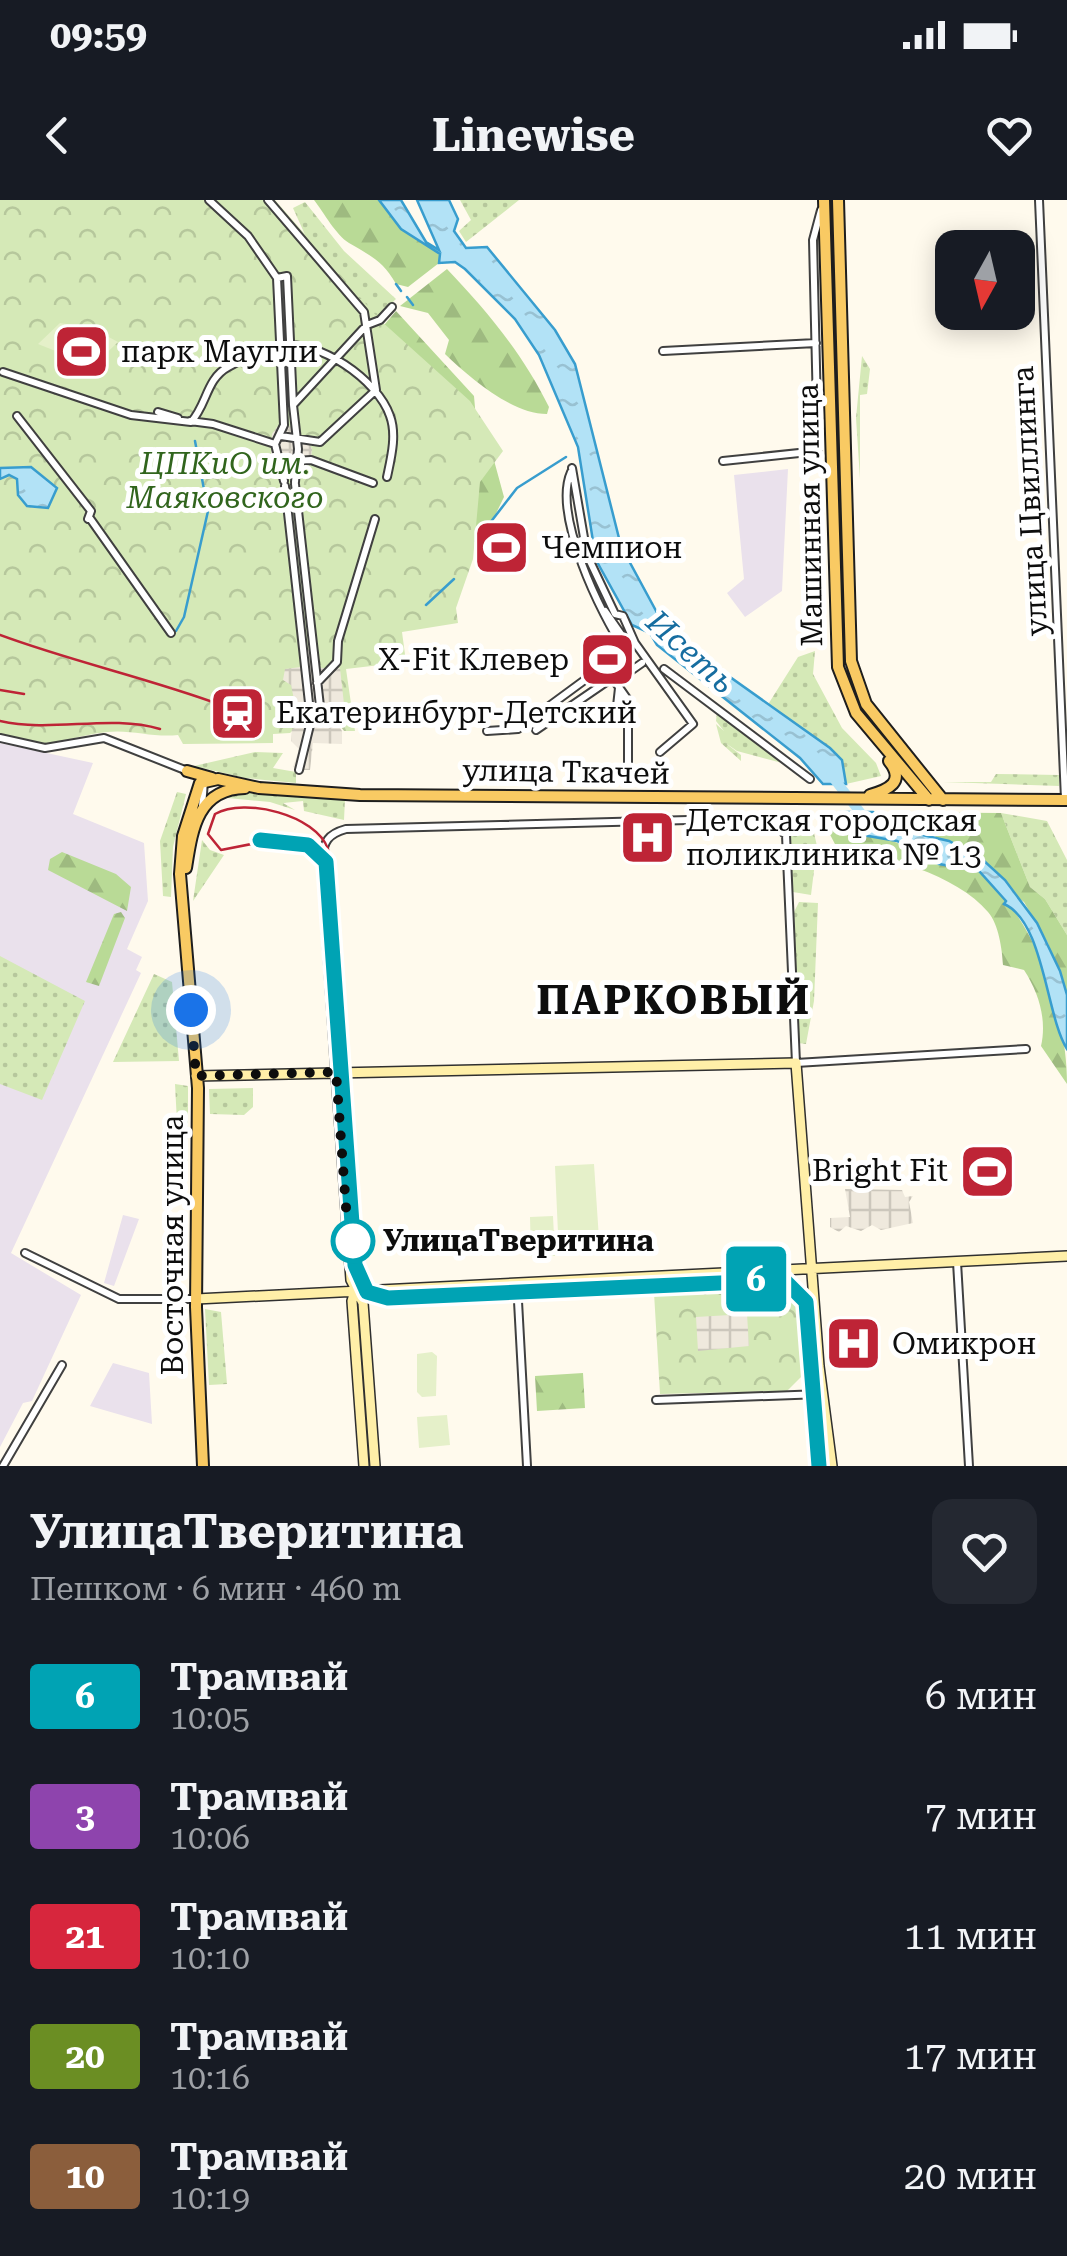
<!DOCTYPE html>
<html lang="ru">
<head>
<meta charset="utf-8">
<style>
  :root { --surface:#171b24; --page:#242831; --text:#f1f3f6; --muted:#9ea1a6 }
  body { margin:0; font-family:"Roboto Serif",serif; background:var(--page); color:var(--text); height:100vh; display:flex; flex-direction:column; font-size:38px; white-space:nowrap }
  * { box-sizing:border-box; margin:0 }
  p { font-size:32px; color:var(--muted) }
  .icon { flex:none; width:55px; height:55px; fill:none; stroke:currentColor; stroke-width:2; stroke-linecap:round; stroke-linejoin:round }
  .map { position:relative; height:1266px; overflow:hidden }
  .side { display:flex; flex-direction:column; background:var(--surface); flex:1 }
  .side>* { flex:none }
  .badge { padding:0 20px; border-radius:8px; font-size:35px; line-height:65px }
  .needle { width:65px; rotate:188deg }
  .tools { position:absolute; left:935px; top:30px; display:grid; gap:20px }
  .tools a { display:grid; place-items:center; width:100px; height:100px; border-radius:20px; background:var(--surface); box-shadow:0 5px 25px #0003; font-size:50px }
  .you { position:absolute; width:50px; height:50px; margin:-25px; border:8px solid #fff; border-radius:50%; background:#1a73e8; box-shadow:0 0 0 15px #1a73e833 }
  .map>.badge { position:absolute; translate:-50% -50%; box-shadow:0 0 0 5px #fff }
  .round { display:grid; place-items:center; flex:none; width:105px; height:105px; border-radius:20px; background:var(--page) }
  .summary { display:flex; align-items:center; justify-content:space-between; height:170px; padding:0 30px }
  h1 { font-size:48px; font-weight:700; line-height:75px }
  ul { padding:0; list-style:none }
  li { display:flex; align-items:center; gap:30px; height:120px; padding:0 30px }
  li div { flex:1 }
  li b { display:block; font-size:38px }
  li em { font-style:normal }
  li .badge { min-width:110px; font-weight:700; text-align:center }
  .status { display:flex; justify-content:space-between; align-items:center; height:70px; padding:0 50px; background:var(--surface); direction:ltr }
  .status svg { height:28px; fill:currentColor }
  header { display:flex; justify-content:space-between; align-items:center; height:130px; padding:0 30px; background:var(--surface); font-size:45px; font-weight:700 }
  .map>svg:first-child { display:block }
</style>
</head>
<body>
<div class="status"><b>09:59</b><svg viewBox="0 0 49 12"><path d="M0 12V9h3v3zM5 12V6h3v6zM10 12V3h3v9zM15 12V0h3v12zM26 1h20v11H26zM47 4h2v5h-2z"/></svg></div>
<header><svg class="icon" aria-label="back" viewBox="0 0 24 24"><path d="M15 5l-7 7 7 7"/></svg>Linewise<svg class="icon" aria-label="heart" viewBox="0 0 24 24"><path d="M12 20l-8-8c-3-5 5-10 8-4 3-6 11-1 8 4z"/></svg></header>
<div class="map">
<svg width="1067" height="1266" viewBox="0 0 1067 1266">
  <defs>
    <pattern id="grass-dots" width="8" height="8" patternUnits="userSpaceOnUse" patternTransform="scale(2.5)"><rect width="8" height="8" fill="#d5e9b7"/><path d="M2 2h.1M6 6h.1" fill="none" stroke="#b6c79c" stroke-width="1.8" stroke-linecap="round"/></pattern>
    <pattern id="forest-firs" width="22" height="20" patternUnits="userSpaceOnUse" patternTransform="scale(2.5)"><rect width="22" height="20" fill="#b9da96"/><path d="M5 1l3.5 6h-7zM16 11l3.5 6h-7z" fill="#9eba80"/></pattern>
    <pattern id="park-crowns" width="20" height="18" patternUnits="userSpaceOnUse" patternTransform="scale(2.5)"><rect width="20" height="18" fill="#d5e9b7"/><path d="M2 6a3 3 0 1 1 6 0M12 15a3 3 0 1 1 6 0" fill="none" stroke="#b6c79c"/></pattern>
    <pattern id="plaza-grid" width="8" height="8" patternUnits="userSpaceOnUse" patternTransform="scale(2.5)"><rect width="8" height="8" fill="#efe9dd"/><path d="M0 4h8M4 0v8" fill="none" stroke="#ccc7bc"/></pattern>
    <pattern id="water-ripples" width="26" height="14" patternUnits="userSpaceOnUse" patternTransform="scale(2.5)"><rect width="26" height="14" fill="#b2e2f6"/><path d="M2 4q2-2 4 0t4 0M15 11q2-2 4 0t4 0" fill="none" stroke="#98c1d2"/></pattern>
  </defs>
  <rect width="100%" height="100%" fill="#fffaed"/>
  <path fill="#eae1ec" d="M788,269L782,391L745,417L727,393L744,379L734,275Z
    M0,543L93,563L73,614L144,643L148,701L127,749L142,757L136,770L141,773L11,1053L81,1095L32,1201L23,1203L0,1247Z
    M123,1015L139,1019L114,1086L104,1083Z
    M113,1163L149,1173L152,1224L90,1206Z"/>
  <path fill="url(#grass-dots)" d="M460,0H519L466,42L459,31L471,20Z
    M305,2L344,51L396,99L372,122L306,37L293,8Z
    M862,156L870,169L867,194L860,195V279L856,218Z
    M815,451L813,474L842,528L876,563L881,576L846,584L844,571L767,506L798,457Z
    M717,512L786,564L737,551L724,542L741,555V561L721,543L716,524L724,531L716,521Z
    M255,552L283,553L273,568L296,572V583L245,578L194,566Z
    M996,574L1059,575V586L943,582H991Z
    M177,592L186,594L173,647L171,697L163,696L160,641Z
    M238,592L345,599L344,620L304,611L303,601L283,603L295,610L270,602L217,597Z
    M1001,613L1047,621L1067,660V735L1045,699L1030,687Z
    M810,616L817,646L811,695L793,692L789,623Z
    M202,640L210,650L224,655L193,701Z
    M799,702L818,703L814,801L806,844L798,843L794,712Z
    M0,756L85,801L42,900L0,884Z
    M154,774L172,782L179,861L113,862Z
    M175,884L188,886V961H179Z
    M253,888V907L244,915L210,914L209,889Z
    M205,1109L221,1112L227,1184L209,1185Z"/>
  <path fill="url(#forest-firs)" d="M314,0H379L401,29L440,50L439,63L408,87L396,84C383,61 371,56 349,43C336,35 324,13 314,0Z
    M447,69C487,111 523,154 549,207L547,214C512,214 470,178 445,154L449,140L428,113L400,106Z
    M396,111L474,196L477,231L492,253L504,297L486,334L447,322L374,137Z
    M842,612L857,634C886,634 905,647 930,659C945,666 968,663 981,674C1037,720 1067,815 1067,884L1041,846C1047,820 1039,793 1024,770L1003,765C1002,749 999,725 988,712C957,675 883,654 837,648L824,623Z
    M873,612L1001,613L1030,687L1045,699L1067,735V795L1048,743L1024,702L932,634L892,628Z
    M62,652L116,674L131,687L127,711L48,670L50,659Z
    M121,712L125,718L99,786L86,782L114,714Z
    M583,1173L585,1208L537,1211L535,1176Z"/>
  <path fill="url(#park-crowns)" d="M0,0H275L380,120L470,201L503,251L480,282L473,359L456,408L458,423L402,432L406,462L346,469L355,531H344L334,518L304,520L290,533L273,534V543L183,544L178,535C154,538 130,529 107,532C57,538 55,552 0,535Z
    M790,1086L802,1099L805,1173L787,1191L660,1194L654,1093Z"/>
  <path fill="#e5f0c9" d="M60,123L92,128L118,142L93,166L38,144Z
    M594,964L600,1054L559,1056L555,966Z
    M553,1016L555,1056H531L530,1017Z
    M432,1152L437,1156L436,1196L422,1197L417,1192V1154Z
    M447,1215L450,1245L419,1248L417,1217Z"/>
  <path fill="url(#plaza-grid)" d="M294,226L312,248L311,262H303L295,275L270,274L272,234L277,227Z
    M312,448L319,468H340L344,504L329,514H297L291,485L283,480L285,469L301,467L299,453Z
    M322,520L336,522L342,531V544L313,543L310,570H299L293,567L299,549L291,541L292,529Z
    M845,989L902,990L905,997L913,996L909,1002L913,1023L881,1030L872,1025L861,1031L846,1026L839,1032L830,1027V1018L850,1017Z
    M747,1114L749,1146L698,1151L696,1117Z"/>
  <path fill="url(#water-ripples)" stroke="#389dce" stroke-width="2.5" d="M379,0H401L426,42L439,50L417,0H449L458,19L454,31L466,48L487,47L555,130L575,164L621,346L668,433L830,548L842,560L846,584H823L800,558L657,445L650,433L632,425L596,360L578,247L539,155L515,119L465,69L455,62L439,63L440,54L401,29Z
    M31,267L57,288L48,308L27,306L18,295L17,279L9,275L0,279V268Z
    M842,612H873L892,628L949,641L982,659L1005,680L1037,723L1060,771L1067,795V849C1046,816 1044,721 1004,704L1006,701L979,671L939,664L897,641L857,634Z"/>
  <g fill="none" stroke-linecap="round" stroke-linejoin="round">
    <path stroke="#389dce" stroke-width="2.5" d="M396,84L401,91
      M407,97L413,105
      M476,341L517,288L566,257
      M426,405L454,379
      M176,431L184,417L208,311L195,241"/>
    <path stroke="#b2e2f6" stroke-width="10" d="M831,575L867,621"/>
    <defs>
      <path id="street" d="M209,0L248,36L277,78L287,76L293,205
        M268,0L364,112L376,190L320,242L281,236
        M1039,0L1065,599
        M277,78L284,225L275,244L284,281
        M367,125L380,120L392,107
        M663,151L816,143
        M3,172L131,215L191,222C207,205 206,179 228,167C242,159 263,150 279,146C318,138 378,180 390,216C397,235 391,258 387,277
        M158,212L178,218
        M17,216L91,311L88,319
        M190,221L213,224L275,244
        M294,261L311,260L373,283
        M723,261L818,251L813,40L821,10
        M572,268L587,355L615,414L623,416L635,443L693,524L660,552
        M571,272C552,314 601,415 625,450
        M295,282L298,249L293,205L363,129
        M295,284L321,515
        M285,286L311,521L299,570
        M89,317L171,433
        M605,411L630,447
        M604,466L628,500V565
        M664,469L810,579
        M615,482L642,463
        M317,483L337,462L338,441L375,319
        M619,488L616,515H628
        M536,530L612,478
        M487,531L518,529L635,443
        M0,538L45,548L104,538L190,572
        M202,607L204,581
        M335,872L321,660C324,641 328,634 346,629L768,618L786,635L796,863L1026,849
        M25,1053L119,1099H196
        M957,1062L969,1266
        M517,1083L527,1266
        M656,1200L821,1194
        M3,1266L62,1165"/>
      <path id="secondary" d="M336,872L351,1080L363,1103L375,1266
        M196,876L796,863L819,1166L832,1266
        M355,1091L352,1101L364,1266
        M196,1099L1067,1056"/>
      <path id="primary" d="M824,0L838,467L856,513L929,600
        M838,0L851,461L866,504L943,600
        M187,571L212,578
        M870,595C888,590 906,582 889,561
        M186,668C192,630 197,589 245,588
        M203,1266L196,1107L198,888L180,674L183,636L200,583L218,579L259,588L360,595L1067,600"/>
    </defs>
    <use href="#street" stroke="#404040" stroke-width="10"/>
    <use href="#secondary" stroke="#2f2f2f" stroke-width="12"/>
    <use href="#primary" stroke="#1e1e1e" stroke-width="14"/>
    <use href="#street" stroke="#fff" stroke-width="6"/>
    <use href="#secondary" stroke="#ffefa8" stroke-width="9"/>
    <use href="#primary" stroke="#f9ca63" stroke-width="10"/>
    <path stroke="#be2436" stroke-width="2.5" d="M819,1266L806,1102L784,1080L387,1098L367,1092L355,1072L326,662L312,647L272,640L221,650L208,634L215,614C245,597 316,615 328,649L358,1070L368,1088L388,1094L787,1076L803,1086L810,1101L822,1266"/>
    <path stroke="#be2436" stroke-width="2.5" d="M0,435C73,462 148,478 221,505
      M0,490L24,494
      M0,521C53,533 109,514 160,529"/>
  </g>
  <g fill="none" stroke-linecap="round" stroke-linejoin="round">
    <defs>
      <path id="line" d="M260,640L308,645L326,662L355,1065L367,1092L388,1098L784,1080L806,1102L819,1266"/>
    </defs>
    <use href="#line" stroke="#fff" stroke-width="22"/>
    <use href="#line" stroke="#00a3b4" stroke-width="15"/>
    <path stroke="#0d0d0d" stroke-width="10" stroke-dasharray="0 18" d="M191,810L196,876L336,872L349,1048L353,1041"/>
  </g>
  <defs>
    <symbol id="stadium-square" viewBox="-11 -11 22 22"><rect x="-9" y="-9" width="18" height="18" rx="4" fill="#be2436" stroke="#fff"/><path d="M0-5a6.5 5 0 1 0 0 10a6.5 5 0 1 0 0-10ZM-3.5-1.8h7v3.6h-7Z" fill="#fff"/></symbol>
    <symbol id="station-square" viewBox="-11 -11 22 22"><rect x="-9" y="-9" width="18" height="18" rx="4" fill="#be2436" stroke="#fff"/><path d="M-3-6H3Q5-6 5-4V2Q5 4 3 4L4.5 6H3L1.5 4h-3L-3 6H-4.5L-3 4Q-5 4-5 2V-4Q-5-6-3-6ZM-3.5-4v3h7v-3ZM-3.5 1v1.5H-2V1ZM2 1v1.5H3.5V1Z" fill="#fff"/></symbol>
    <symbol id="hospital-square" viewBox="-11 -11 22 22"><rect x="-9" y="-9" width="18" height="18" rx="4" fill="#be2436" stroke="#fff"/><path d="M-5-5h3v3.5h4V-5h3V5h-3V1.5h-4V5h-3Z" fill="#fff"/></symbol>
  </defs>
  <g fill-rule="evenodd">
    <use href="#stadium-square" x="50" y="120" width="63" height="63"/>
    <use href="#stadium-square" x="470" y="316" width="63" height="63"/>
    <use href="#stadium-square" x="576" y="428" width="63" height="63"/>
    <use href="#station-square" x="206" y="482" width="63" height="63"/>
    <use href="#hospital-square" x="616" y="606" width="63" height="63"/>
    <use href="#stadium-square" x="956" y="940" width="63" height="63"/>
    <use href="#hospital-square" x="822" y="1112" width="63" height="63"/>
  </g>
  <circle fill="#fff" stroke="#00a3b4" stroke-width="5" cx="353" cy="1041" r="20"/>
  <g text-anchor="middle" stroke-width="10" stroke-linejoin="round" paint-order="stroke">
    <g font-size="30" fill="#0d0d0d" stroke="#fff" text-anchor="start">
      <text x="121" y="162">парк Маугли</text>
      <text x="541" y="358">Чемпион</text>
      <text x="569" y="470" text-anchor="end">X-Fit Клевер</text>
      <text x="276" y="523">Екатеринбург-Детский</text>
      <text x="686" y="631">Детская городская<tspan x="686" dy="34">поликлиника № 13</tspan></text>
      <text x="948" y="981" text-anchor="end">Bright Fit</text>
      <text x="892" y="1154">Омикрон</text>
    </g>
    <g font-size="30" font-style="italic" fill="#31651d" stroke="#fff">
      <text x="225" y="274">ЦПКиО им.<tspan x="225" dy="34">Маяковского</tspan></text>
    </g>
    <g font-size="30" fill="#0d0d0d" stroke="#fff">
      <text transform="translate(1030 301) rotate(-93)" y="10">улица Цвиллинга</text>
      <text transform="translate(810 315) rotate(-91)" y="10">Машинная улица</text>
      <text transform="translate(566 572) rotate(1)" y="10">улица Ткачей</text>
      <text transform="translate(173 1045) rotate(-90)" y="10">Восточная улица</text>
    </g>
    <g font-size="30" font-weight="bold" fill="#0d0d0d" stroke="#fff" text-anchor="start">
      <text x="383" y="1051">УлицаТверитина</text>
    </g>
    <g font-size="32" font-style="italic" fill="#166da0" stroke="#fff">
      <text transform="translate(691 452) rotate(42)" y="11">Исеть</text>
    </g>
    <g font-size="40" font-weight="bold" letter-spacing="2.5" fill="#0d0d0d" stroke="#fff">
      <text x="674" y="814">ПАРКОВЫЙ</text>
    </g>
  </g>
</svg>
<div class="tools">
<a><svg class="needle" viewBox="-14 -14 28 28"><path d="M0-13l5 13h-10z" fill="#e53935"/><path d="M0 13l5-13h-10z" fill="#9ea1a6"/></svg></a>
</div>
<div class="you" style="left:191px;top:810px"></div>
<b class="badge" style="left:756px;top:1079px;background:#00a3b4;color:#fff">6</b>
</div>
<section class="side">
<div class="summary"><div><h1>УлицаТверитина</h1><p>Пешком · 6 мин · 460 m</p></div><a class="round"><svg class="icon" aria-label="heart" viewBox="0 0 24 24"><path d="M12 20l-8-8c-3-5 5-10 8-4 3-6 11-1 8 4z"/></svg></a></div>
<ul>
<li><span class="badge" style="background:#00a3b4;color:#fff">6</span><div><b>Трамвай</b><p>10:05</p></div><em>6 мин</em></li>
<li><span class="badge" style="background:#8e44ad;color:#fff">3</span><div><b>Трамвай</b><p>10:06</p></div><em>7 мин</em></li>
<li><span class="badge" style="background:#d7263d;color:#fff">21</span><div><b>Трамвай</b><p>10:10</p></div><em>11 мин</em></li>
<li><span class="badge" style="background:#6b8e23;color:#fff">20</span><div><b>Трамвай</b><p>10:16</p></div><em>17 мин</em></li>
<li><span class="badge" style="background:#8b5e3c;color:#fff">10</span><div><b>Трамвай</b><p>10:19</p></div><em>20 мин</em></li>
</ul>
</section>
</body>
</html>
